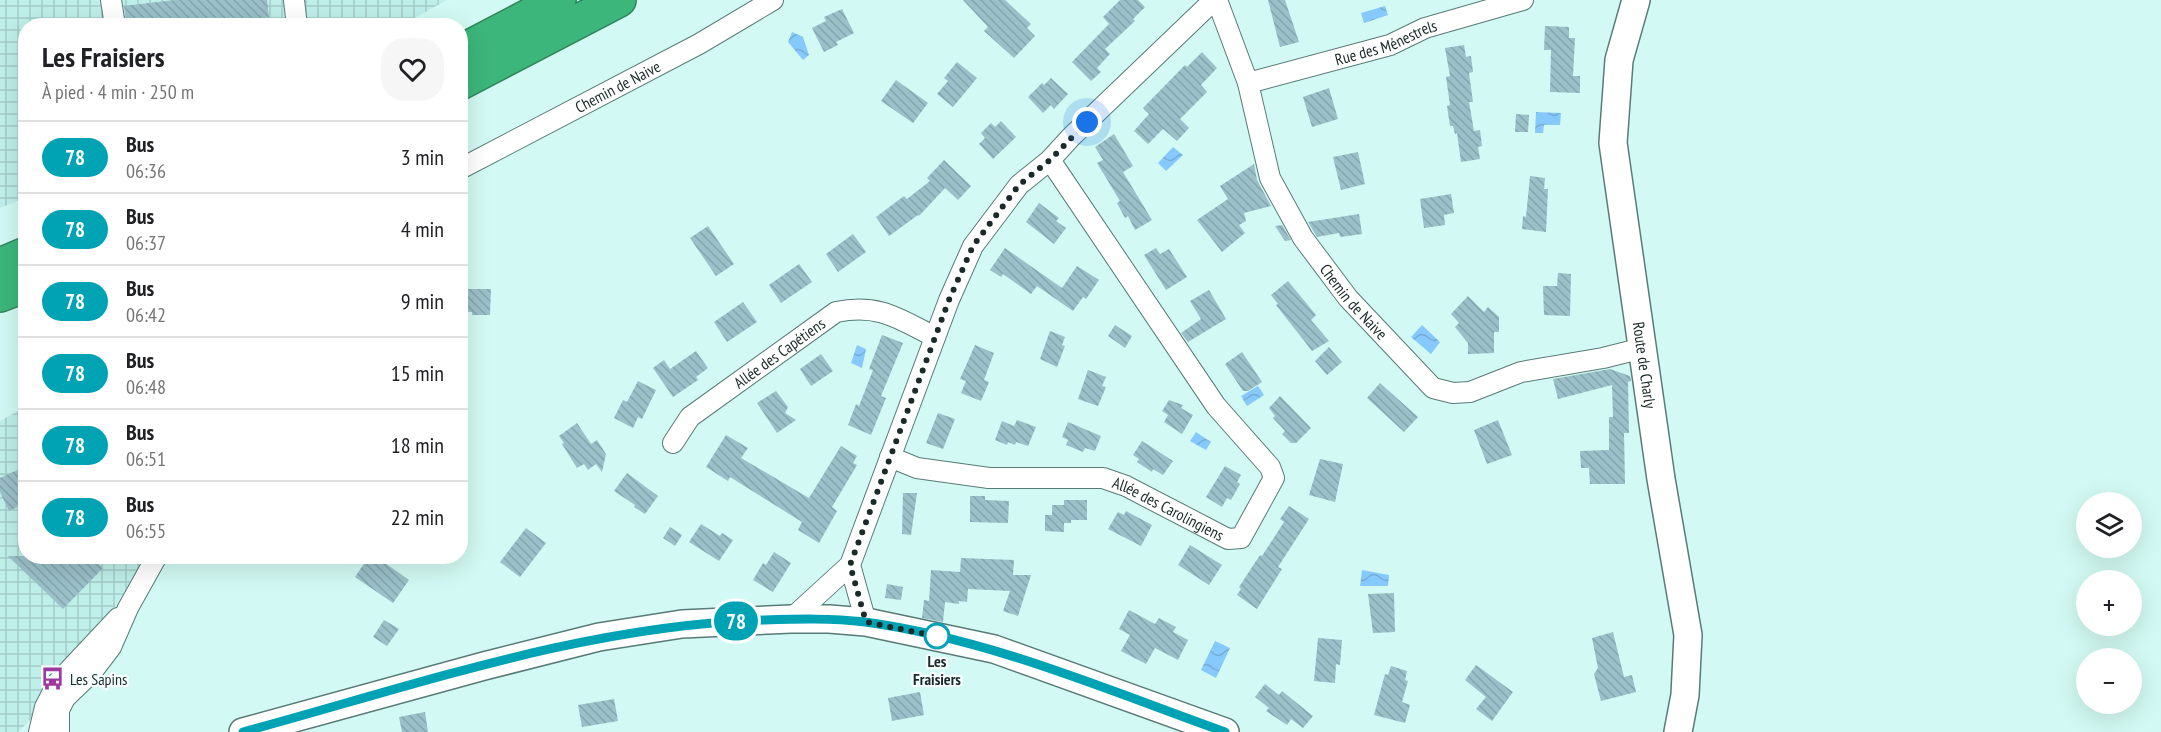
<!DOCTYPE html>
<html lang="fr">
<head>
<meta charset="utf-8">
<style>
  :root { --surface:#fff; --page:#f6f6f6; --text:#202124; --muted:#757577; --line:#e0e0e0 }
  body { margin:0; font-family:"PT Sans Narrow",sans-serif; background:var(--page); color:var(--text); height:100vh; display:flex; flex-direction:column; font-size:22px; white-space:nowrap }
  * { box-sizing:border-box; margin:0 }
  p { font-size:20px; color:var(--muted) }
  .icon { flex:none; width:33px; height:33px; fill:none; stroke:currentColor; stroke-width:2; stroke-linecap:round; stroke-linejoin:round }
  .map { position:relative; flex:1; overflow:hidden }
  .sheet { position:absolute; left:18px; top:18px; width:450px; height:546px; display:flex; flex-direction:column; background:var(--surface); border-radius:24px; box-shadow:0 6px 24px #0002 }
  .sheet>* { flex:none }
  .badge { padding:0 12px; border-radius:20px; font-size:21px; line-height:39px }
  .buttons { position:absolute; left:2076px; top:492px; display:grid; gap:12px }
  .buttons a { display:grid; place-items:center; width:66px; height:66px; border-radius:50%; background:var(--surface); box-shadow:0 6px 24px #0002; font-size:30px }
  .you { position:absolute; width:30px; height:30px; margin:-15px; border:4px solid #fff; border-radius:50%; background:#1a73e8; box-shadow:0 0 0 9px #1a73e833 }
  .map>.badge { position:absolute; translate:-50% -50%; box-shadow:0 0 0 3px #fff }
  .round { display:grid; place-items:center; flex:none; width:63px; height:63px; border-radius:24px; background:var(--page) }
  .headline { display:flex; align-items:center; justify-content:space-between; height:102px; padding:0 24px }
  h1 { font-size:28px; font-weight:600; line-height:45px }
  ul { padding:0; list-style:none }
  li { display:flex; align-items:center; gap:18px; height:72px; padding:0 24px; border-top:2px solid var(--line) }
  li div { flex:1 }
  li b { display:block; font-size:22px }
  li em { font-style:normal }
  li .badge { min-width:66px; font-weight:700; text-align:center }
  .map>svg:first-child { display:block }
</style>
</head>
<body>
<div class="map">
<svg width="2161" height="732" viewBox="0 0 2161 732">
  <defs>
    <pattern id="industrial-grid" width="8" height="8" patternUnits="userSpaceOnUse" patternTransform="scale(1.5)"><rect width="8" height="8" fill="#bfefe9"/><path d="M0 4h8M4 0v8" fill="none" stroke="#a4cdc8"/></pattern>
    <pattern id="water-waves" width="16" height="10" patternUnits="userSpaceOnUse" patternTransform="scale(1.5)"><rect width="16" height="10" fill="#86c9fc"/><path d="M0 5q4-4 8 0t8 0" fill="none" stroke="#73add8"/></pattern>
    <pattern id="building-back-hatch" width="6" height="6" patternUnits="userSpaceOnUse" patternTransform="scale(1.5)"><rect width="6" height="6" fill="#9bc0c9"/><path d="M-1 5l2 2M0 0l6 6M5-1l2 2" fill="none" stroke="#85a5ad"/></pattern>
  </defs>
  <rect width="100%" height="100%" fill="#d2f9f3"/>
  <path fill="url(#industrial-grid)" d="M0,0H447L402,25L26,26L25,198L0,208Z
    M25,407L26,556L146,557L106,621L33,717L18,732H0V421Z"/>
  <path fill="url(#water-waves)" d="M1385,6L1388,15L1364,23L1361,13Z
    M792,32L803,37L809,55L803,60L788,42Z
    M1536,112L1561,113L1560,125H1544L1543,133H1535Z
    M1173,147L1183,155L1166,171L1158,163Z
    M1422,325L1440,342L1431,354L1411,337Z
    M857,345L866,349L862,368L851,363Z
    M1258,386L1264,395L1247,406L1241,396Z
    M1196,432L1211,442L1206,450L1190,441Z
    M1362,570L1389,575L1388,586H1360Z
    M1215,641L1230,648L1216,678L1201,670Z"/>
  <path fill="url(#building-back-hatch)" d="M174,0H267L270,26H240L236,22L210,26H127L124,6Z
    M963,0H1005L1031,24L1027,28L1035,36L1014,58L984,31L988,27Z
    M1120,0H1138L1145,7L1133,19L1135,21L1105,49L1110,54L1097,68L1101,72L1091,81L1072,62L1109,24L1103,17Z
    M1268,0H1285L1299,42L1280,47Z
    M842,9L854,33L836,42L838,45L824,52L812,28L826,21L824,17Z
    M1545,26L1569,27V38H1575L1573,76H1580V93L1550,92L1551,50H1544Z
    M1464,45L1466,57L1471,56L1473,72L1469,73L1473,102H1469L1474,131L1480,130L1482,146L1478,147L1480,159L1461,162L1457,133L1455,134L1453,126H1450L1447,106L1450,105L1446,77L1450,76L1445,48Z
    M1202,52L1217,68L1201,85L1207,92L1180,119L1189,128L1177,141L1163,129L1148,144L1134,131L1149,114L1143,108L1185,65L1187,67Z
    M957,62L977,78L953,107L937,94L948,81L944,78Z
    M1051,78L1068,94L1054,109L1051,105L1043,113L1028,97L1042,83L1044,85Z
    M896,80L928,103L913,123L881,101Z
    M1329,88L1338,119L1312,127L1303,97Z
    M1516,114L1529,115L1528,132H1515Z
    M1001,121L1016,137L993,159L979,144L985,138L981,133L991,123L995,127Z
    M1114,134L1133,166L1123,172L1152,220L1135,230L1128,216L1125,218L1117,203L1120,201L1097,163L1103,160L1095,147Z
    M1358,152L1365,184L1341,190L1333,157Z
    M944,160L971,186L958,200L945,188L919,216L918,215L889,236L876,217L904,196L907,199L930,181L927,178Z
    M1254,164L1257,180L1271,206L1244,213L1246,221L1239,225L1245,233L1222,252L1197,220L1228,199L1220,186Z
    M1530,176L1545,178L1544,189H1548L1546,232L1522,229L1523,216L1526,217Z
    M1451,194L1454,213L1444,215L1445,225L1424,228L1420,199Z
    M1039,203L1059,218L1056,221L1066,228L1054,244L1026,222Z
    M1359,214L1362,234L1340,237L1339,233L1317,237L1308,222Z
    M1282,225L1291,240L1285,241L1275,226Z
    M708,226L734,264L716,276L690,238Z
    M853,234L866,252L838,272L826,254Z
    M1005,248L1062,288L1077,266L1099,280L1086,299L1083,297L1073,311L1037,286L1031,294L1003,274L1001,277L990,270Z
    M1156,248L1160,254L1169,249L1187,277L1166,290L1144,255Z
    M799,264L812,282L781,303L769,285Z
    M1558,273L1571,274L1570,316L1544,315L1543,286H1557Z
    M1288,281L1316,315L1311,320L1329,341L1312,351L1276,305L1278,304L1271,295Z
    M460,289H491L490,315H472V312H460Z
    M1209,290L1226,319L1188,342L1181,333L1201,319L1190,301Z
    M1468,296L1484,312L1488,307L1499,317V332H1494V353L1468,354V343L1455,327L1459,323L1451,314Z
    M743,302L757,322L727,342L714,322Z
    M1115,325L1132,336L1125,348L1108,336Z
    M1050,331L1065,337L1062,345L1065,346L1057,367L1040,359Z
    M882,335L903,343L881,396L886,398L871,435L848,425L856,404L859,406L873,370L869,369Z
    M975,345L994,353L984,380L989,382L981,401L961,393L966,381L960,379Z
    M1329,347L1342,362L1327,375L1315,361Z
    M696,351L708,368L696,377L698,380L673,397L653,368L664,360L670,369Z
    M1242,352L1262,382L1248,391H1243L1225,364Z
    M821,354L833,371L811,386L800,369Z
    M1610,369L1630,376L1631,381L1628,382L1629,433H1624L1625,484H1590L1589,468H1581L1580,451L1609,450V417H1613L1612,385L1558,399L1553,379Z
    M1088,370L1106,377L1102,386L1106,387L1098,406L1078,399Z
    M638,381L656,390L642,419L638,417L633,428L614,418L623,400L627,402Z
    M1380,383L1418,417L1404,432L1367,398Z
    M776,391L788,407L785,413L796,420L777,433L757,403Z
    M1280,396L1311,428L1296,443H1291L1282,434L1285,431L1273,418L1275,416L1269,408Z
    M1169,400L1183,405L1181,408L1193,415L1182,434L1164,422L1168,415L1162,411Z
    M938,413L955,419L943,449L926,443Z
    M1017,420L1036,427L1028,446L1016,442L1015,445L1008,442L1007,445L995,440L1002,421L1014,426Z
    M1498,420L1512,455L1487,464L1474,430Z
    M1068,422L1101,436L1095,451L1085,448L1083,452L1066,445L1068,440L1062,437Z
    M577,423L591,444L597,440L606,454L602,472L596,464L588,470L584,464L577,468L562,444L564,443L559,436Z
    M726,435L748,448L741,458L809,498L841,446L857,456L853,463L857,465L832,507L837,511L819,543L798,530L802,522L730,477L728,481L706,467Z
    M1142,441L1173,461L1163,475L1153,469L1152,472L1137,462L1139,459L1133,455Z
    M1320,459L1343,464L1335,502L1309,495Z
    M26,466V503L9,511L0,492V478Z
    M1225,466L1241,475L1237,482L1240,484L1231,500L1227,498L1222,507L1206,497Z
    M627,473L658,496L645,514L634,507L635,505L614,491Z
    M903,493H917L911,535L902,534Z
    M970,496H985V500L1009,501L1008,523L970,522Z
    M1064,500H1087V520H1071V523H1064V532L1045,531V515H1052V505H1064Z
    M1289,506L1309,519L1278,567L1282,569L1257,609L1237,595L1241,589L1239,587L1260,555L1262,556L1284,522L1280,519Z
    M1126,511L1152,525L1141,546L1108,529L1118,512L1124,515Z
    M701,524L720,536L722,533L733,540L719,561L689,542Z
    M670,527L682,535L675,546L663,538Z
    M526,528L546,543L520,577L500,562Z
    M1190,545L1222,565L1209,585L1178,565Z
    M774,552L791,563L773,592L753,580L763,563L766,565Z
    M8,556H91L103,568L63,609Z
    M369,556H375L409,580L393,603L355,577Z
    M961,558L1014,560L1013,575H1031L1018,616L1003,611L1010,591L968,589L967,602L959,601V604L945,602L943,622L922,618L924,600L929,601L931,570L960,572Z
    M887,584L903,587L901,600L885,598Z
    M1394,593L1395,632L1373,633L1368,594Z
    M1129,610L1155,624L1159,618L1176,627L1173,632L1188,640L1178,660L1155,648L1146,664L1121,651L1130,635L1119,629Z
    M384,620L399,629L387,646L373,637Z
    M1613,632L1624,677L1632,675L1636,692L1601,701L1594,674L1598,668L1592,638Z
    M1318,638L1342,640L1340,665L1336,664L1335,683L1314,681Z
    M1476,665L1513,692L1492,721L1476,709L1486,697L1465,680Z
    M1391,666L1407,671L1405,680L1408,681L1402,702L1410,705L1405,723L1374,715L1385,674L1388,675Z
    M1265,684L1279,695L1282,691L1313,716L1303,728L1291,719L1287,725L1266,711L1269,708L1255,697Z
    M920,692L924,715L892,721L888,698Z
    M614,699L618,721L582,727L578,705Z
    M425,712L428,732H402L399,717Z"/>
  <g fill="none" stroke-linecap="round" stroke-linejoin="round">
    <defs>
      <g id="street">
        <path d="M111,0L115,26"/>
        <path d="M294,0L297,26"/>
        <path id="s1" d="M1217,0L1248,83L1270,178L1303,238L1348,298L1433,388L1453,393L1470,392L1521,372L1603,358L1643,348"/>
        <path id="s2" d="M1248,83L1390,45L1425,28L1523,0"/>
        <path id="s3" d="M460,169L699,44L773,0"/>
        <path id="s4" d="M673,443L690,417L836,312C879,303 899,319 935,337"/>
        <path id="s5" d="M890,457L917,468L989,478H1103L1126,486L1228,539L1241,538L1274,478L1270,467L1216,406L1050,160"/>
        <path d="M850,565L866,622"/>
        <path d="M791,619L850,565L949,300L973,246L1019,185L1050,160L1071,137L1214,0"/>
        <path d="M39,732L45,707L58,682L118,618"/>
        <path d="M59,732V710L65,698L92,672L111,647L128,608L157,556"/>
      </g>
      <g id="secondary">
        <path id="s6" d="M1636,0L1619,60L1613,143L1661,479L1688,635L1685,695L1678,732"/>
        <path d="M243,732L484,666L599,637L682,624L791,619H829L866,622L994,649L1225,732"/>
      </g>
      <path id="highway" d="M460,52L559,0
        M460,83L619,0
        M0,265L26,254
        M0,295L26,285"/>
    </defs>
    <use href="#street" stroke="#587b77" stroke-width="22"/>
    <use href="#secondary" stroke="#587b77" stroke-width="30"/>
    <use href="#highway" stroke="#30855d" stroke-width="36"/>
    <use href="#street" stroke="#fff" stroke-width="20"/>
    <use href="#secondary" stroke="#fff" stroke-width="27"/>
    <use href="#highway" stroke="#3cb67a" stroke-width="33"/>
  </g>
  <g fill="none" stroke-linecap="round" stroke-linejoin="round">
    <defs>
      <path id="line" d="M243,732C413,686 586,625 764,620C797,619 831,618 865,622C990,639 1107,690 1225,732"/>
    </defs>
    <use href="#line" stroke="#fff" stroke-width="14"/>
    <use href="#line" stroke="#00a3b4" stroke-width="9"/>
    <path stroke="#1b2a28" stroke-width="6" stroke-dasharray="0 10.8" d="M937,636L940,637L866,622L850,565L949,300L973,246L1019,185L1050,160L1087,122"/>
  </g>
  <defs>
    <symbol id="bus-bare" viewBox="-9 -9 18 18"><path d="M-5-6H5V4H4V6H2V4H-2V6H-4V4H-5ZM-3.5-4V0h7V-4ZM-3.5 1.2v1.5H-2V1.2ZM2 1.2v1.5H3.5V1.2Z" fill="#9e399f" stroke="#f7fffe" stroke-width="2.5" paint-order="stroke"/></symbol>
  </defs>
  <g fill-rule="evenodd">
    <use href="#bus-bare" x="36" y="662" width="33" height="33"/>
  </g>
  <circle fill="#fff" stroke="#00a3b4" stroke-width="3" cx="937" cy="636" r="12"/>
  <g text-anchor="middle" stroke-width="4.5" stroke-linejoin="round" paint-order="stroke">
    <g font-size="16" fill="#1b2a28" stroke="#f7fffe">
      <text dy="6" stroke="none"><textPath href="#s2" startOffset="144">Rue des Ménestrels</textPath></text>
      <text dy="6" stroke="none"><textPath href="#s3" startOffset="178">Chemin de Naive</textPath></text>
      <text dy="6" stroke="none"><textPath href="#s1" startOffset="336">Chemin de Naive</textPath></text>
      <text dy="6" stroke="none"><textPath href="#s4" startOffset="141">Allée des Capétiens</textPath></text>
      <text dy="6" stroke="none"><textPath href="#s6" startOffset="370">Route de Charly</textPath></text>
      <text dy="6" stroke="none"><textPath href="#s5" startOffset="288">Allée des Carolingiens</textPath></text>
    </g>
    <g font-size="16" font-weight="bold" fill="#1b2a28" stroke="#f7fffe">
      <text x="937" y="667">Les<tspan x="937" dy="18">Fraisiers</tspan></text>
    </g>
    <g font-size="16" fill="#1b2a28" stroke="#f7fffe" text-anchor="start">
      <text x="70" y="685">Les Sapins</text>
    </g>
  </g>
</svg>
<div class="buttons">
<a><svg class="icon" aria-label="layers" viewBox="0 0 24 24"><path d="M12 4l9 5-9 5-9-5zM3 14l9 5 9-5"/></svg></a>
<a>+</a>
<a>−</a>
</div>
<div class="you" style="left:1087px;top:122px"></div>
<b class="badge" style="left:736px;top:621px;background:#00a3b4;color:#fff">78</b>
<section class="sheet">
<div class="headline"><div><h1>Les Fraisiers</h1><p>À pied · 4 min · 250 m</p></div><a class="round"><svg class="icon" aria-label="heart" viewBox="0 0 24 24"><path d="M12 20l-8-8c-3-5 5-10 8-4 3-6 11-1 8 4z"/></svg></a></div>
<ul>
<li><span class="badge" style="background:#00a3b4;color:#fff">78</span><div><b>Bus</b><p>06:36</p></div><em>3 min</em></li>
<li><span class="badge" style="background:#00a3b4;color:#fff">78</span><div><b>Bus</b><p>06:37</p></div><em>4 min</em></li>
<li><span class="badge" style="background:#00a3b4;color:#fff">78</span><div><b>Bus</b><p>06:42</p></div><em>9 min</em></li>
<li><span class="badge" style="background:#00a3b4;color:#fff">78</span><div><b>Bus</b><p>06:48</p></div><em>15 min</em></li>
<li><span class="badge" style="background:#00a3b4;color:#fff">78</span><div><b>Bus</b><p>06:51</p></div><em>18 min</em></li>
<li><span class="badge" style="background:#00a3b4;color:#fff">78</span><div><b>Bus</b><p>06:55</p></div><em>22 min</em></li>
</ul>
</section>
</div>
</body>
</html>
